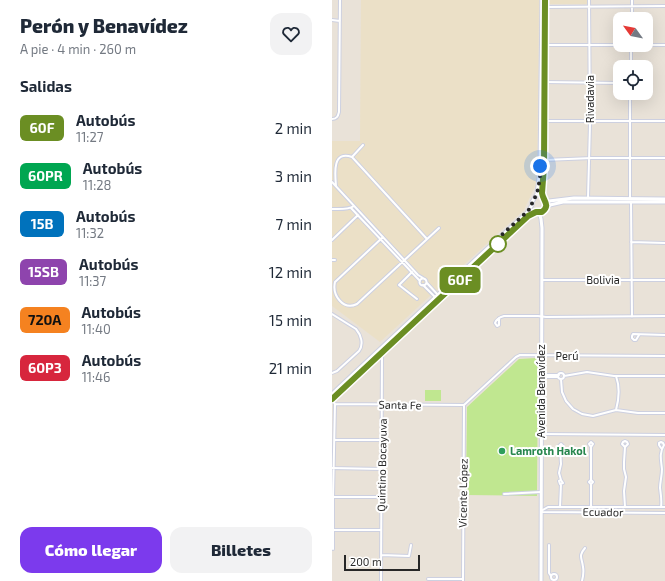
<!DOCTYPE html>
<html lang="es">
<head>
<meta charset="utf-8">
<style>
  :root { --surface:#fff; --page:#f2f2f3; --text:#1f2937; --muted:#747a83; --accent:#7c3aed }
  body { margin:0; font-family:"Exo 2",sans-serif; background:var(--page); color:var(--text); height:100vh; display:flex; flex-direction:column; font-size:15px; white-space:nowrap }
  * { box-sizing:border-box; margin:0 }
  p { font-size:13px; color:var(--muted) }
  .icon { flex:none; width:22px; height:22px; fill:none; stroke:currentColor; stroke-width:2; stroke-linecap:round; stroke-linejoin:round }
  .map { position:relative; flex:1; overflow:hidden }
  .drawer { display:flex; flex-direction:column; background:var(--surface); width:332px }
  .drawer>* { flex:none }
  .badge { padding:0 8px; border-radius:6px; font-size:14px; line-height:26px }
  .needle { width:26px; rotate:303deg }
  .buttons { position:absolute; left:281px; top:12px; display:grid; gap:8px }
  .buttons a { display:grid; place-items:center; width:40px; height:40px; border-radius:8px; background:var(--surface); box-shadow:0 4px 16px #0002; font-size:20px }
  .scale { position:absolute; left:12px; bottom:10px; width:76px; box-sizing:border-box; padding-left:4px; border:2px solid #272727; border-top:0; font-size:11px; line-height:14px; white-space:nowrap; color:#272727; -webkit-text-stroke:3px #fff; paint-order:stroke }
  .you { position:absolute; width:20px; height:20px; margin:-10px; border:3px solid #fff; border-radius:50%; background:#1a73e8; box-shadow:0 0 0 6px #1a73e833 }
  .map>.badge { position:absolute; translate:-50% -50%; box-shadow:0 0 0 2px #fff }
  h2 { padding:0 20px; font-size:15px; line-height:36px }
  .round { display:grid; place-items:center; flex:none; width:42px; height:42px; border-radius:12px; background:var(--page) }
  .head { display:flex; align-items:center; justify-content:space-between; height:68px; padding:0 20px }
  h1 { font-size:19px; font-weight:800; line-height:30px }
  .button { display:flex; gap:8px; margin-top:auto; padding:8px 20px }
  .button a { flex:1; height:46px; border-radius:12px; background:var(--accent); color:#fff; font-size:16px; font-weight:800; line-height:46px; text-align:center }
  .button a+a { background:var(--page); color:var(--text) }
  ul { padding:0; list-style:none }
  li { display:flex; align-items:center; gap:12px; height:48px; padding:0 20px }
  li div { flex:1 }
  li b { display:block; font-size:15px }
  li em { font-style:normal }
  li .badge { min-width:44px; font-weight:700; text-align:center }
  main { display:flex; flex:1; min-height:0 }
  .map>svg:first-child { display:block }
</style>
</head>
<body>
<main>
<section class="drawer">
<div class="head"><div><h1>Perón y Benavídez</h1><p>A pie · 4 min · 260 m</p></div><a class="round"><svg class="icon" aria-label="heart" viewBox="0 0 24 24"><path d="M12 20l-8-8c-3-5 5-10 8-4 3-6 11-1 8 4z"/></svg></a></div>
<h2>Salidas</h2>
<ul>
<li><span class="badge" style="background:#6b8e23;color:#fff">60F</span><div><b>Autobús</b><p>11:27</p></div><em>2 min</em></li>
<li><span class="badge" style="background:#00a651;color:#fff">60PR</span><div><b>Autobús</b><p>11:28</p></div><em>3 min</em></li>
<li><span class="badge" style="background:#0072bc;color:#fff">15B</span><div><b>Autobús</b><p>11:32</p></div><em>7 min</em></li>
<li><span class="badge" style="background:#8e44ad;color:#fff">15SB</span><div><b>Autobús</b><p>11:37</p></div><em>12 min</em></li>
<li><span class="badge" style="background:#f58220;color:#111">720A</span><div><b>Autobús</b><p>11:40</p></div><em>15 min</em></li>
<li><span class="badge" style="background:#d7263d;color:#fff">60P3</span><div><b>Autobús</b><p>11:46</p></div><em>21 min</em></li>
</ul>
<div class="button"><a>Cómo llegar</a><a>Billetes</a></div>
</section>
<div class="map">
<svg width="333" height="581" viewBox="0 0 333 581">
  <rect width="100%" height="100%" fill="#e9e2d8"/>
  <path fill="#ebe0c7" d="M29,0H207L205,182L192,210L173,227L48,342L0,306V141H28Z
    M217,0H255V4H217Z"/>
  <path fill="#c0e790" d="M204,358L206,361L205,496L134,495L135,407L187,359Z
    M93,390H109V401H93Z"/>
  <g fill="none" stroke-linecap="round" stroke-linejoin="round">
    <defs>
      <path id="street" d="M213,7L333,6
        M300,19V0
        M0,20L8,21
        M213,45H288
        M314,45H333
        M299,67V45
        M212,82L288,83
        M298,93V199
        M0,119C5,119 6,116 7,112L8,0
        M212,121H333
        M20,157L31,145
        M212,160L260,158H333
        M0,182L86,275L91,278
        M4,186C3,174 0,150 20,157L95,239
        M256,198L258,124L257,0
        M299,202L300,317
        M19,208L88,281
        M0,209C7,209 16,210 22,206
        M51,237L3,282C0,295 11,311 25,304L107,228
        M0,240L26,215
        M299,242L333,243
        M0,260H3
        M80,272L67,285L85,299
        M87.5 282a3.5 3.5 0 1 1 7 0a3.5 3.5 0 1 1-7 0Z
        M210,280H333
        M95,283L106,295
        M91,285L103,297
        M0,314L24,329C29,335 32,344 27,351L5,371L0,373
        M167,318V325L165,326L163,323C164,320 168,317 172,316H206L214,317L333,316
        M307,335L304,340H302L300,338V336L301,334L333,335
        M226 376a3 3 0 1 1 6 0a3 3 0 1 1-6 0Z
        M210,375H227
        M232,376L255,372L282,376H333
        M284,376C288,387 287,399 284,410
        M209,377H226
        M229,379L230,392L234,401L241,409L250,414L261,416L284,410L306,413H333
        M0,399L3,404L1,497V549
        M3,404L132,405
        M132,405L184,357L188,355L333,356
        M209,434L333,435
        M3,440H50
        M228,448L231,446L229,444L227,446L228,448L229,464L227,473L229,480
        M0,468L50,469
        M259,480V447L261,444L259,442L257,444L259,447
        M259,480L261,482L259,484L257,482Z
        M227,481L229,480L231,483L228,484Z
        M259,484V507
        M172,494L209,492
        M1,497H49
        M228,507L229,484
        M293,507L292,491L294,477L292,469V462L293,447L296,444L295,442L293,441L291,442L290,444L293,447
        M329,507C330,501 329,495 328,488C328,482 330,476 330,469C329,460 327,453 332,445L331,443L329,442L327,443V445L329,448
        M209,511L216,507H333
        M210,512L333,513
        M0,530H49
        M217,545V573L219,576
        M49,555L77,556L79,545
        M219 577a3 3 0 1 1 6 0a3 3 0 1 1-6 0Z
        M96,579H131
        M49,581L50,352
        M131,581L132,405
        M250,581C251,577 252,572 251,567C250,558 246,556 253,548"/>
      <path id="secondary" d="M212,199L210,193L212,173L213,0
        M213,200L217,201L242,198L333,199
        M207,212L209,219L210,228L209,581
        M0,394L158,246L195,213L200,205V202L205,194L208,170L210,0
        M0,399L197,216L204,212H210L218,205L231,202H333"/>
    </defs>
    <use href="#street" stroke="#cdd0e0" stroke-width="4"/>
    <use href="#secondary" stroke="#cdd0e0" stroke-width="5"/>
    <use href="#street" stroke="#fff" stroke-width="2"/>
    <use href="#secondary" stroke="#fff" stroke-width="3"/>
  </g>
  <g fill="none" stroke-linecap="round" stroke-linejoin="round">
    <defs>
      <path id="line" d="M0,399L196,216L204,212H210C219,205 211,201 210,193L212,166L213,0"/>
    </defs>
    <use href="#line" stroke="#fff" stroke-width="9"/>
    <use href="#line" stroke="#6b8e23" stroke-width="6"/>
    <path stroke="#272727" stroke-width="4" stroke-dasharray="0 7.2" d="M166,244L163,241L196,211L200,205V202L205,194L208,178V166"/>
  </g>
  <circle fill="#fff" stroke="#6b8e23" stroke-width="2" cx="166" cy="244" r="8"/>
  <circle fill="#2e9e5b" stroke="#fff" stroke-width="1.5" cx="170" cy="451" r="4"/>
  <g text-anchor="middle" stroke-width="4" stroke-linejoin="round" paint-order="stroke">
    <g font-size="11" fill="#272727" stroke="#fff">
      <text transform="translate(258 99) rotate(-90)" y="4">Rivadavia</text>
      <text x="271" y="284">Bolivia</text>
      <text x="235" y="360">Perú</text>
      <text transform="translate(209 391) rotate(-90)" y="4">Avenida Benavídez</text>
      <text transform="translate(68 405) rotate(1)" y="4">Santa Fe</text>
      <text transform="translate(50 465) rotate(-89)" y="4">Quintino Bocayuva</text>
      <text transform="translate(131 493) rotate(-89)" y="4">Vicente López</text>
      <text transform="translate(271 512) rotate(1)" y="4">Ecuador</text>
    </g>
    <g font-size="11" font-weight="bold" fill="#27864d" stroke="#fff" text-anchor="start">
      <text x="178" y="455">Lamroth Hakol</text>
    </g>
  </g>
</svg>
<div class="buttons">
<a><svg class="needle" viewBox="-14 -14 28 28"><path d="M0-13l5 13h-10z" fill="#e53935"/><path d="M0 13l5-13h-10z" fill="#747a83"/></svg></a>
<a><svg class="icon" aria-label="locate" viewBox="0 0 24 24"><circle cx="12" cy="12" r="6"/><path d="M12 2v4M12 18v4M2 12h4M18 12h4"/></svg></a>
</div>
<div class="scale">200 m</div>
<div class="you" style="left:208px;top:166px"></div>
<b class="badge" style="left:128px;top:280px;background:#6b8e23;color:#fff">60F</b>
</div>
</main>
</body>
</html>
